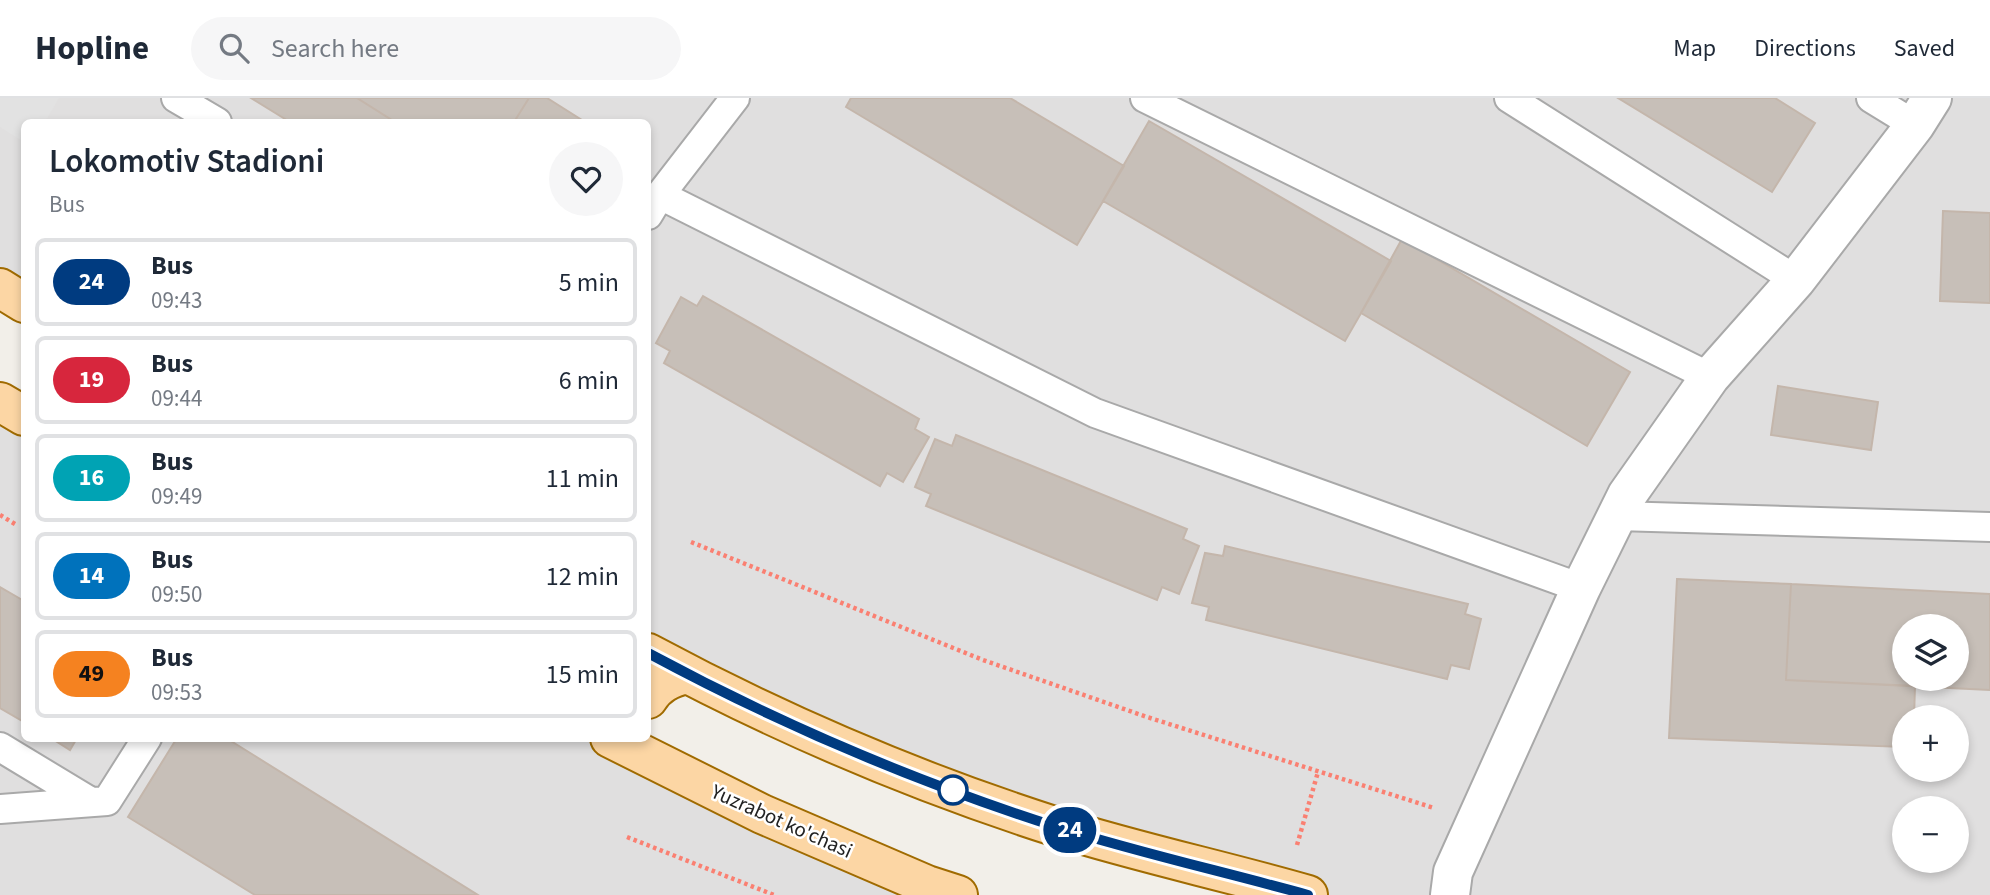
<!DOCTYPE html>
<html lang="en">
<head>
<meta charset="utf-8">
<style>
  :root { --surface:#fff; --page:#f6f6f7; --text:#1f2937; --muted:#747a83; --line:#e0e1e3 }
  body { margin:0; font-family:"Source Sans 3",sans-serif; background:var(--page); color:var(--text); height:100vh; display:flex; flex-direction:column; font-size:26px; white-space:nowrap }
  * { box-sizing:border-box; margin:0 }
  p { font-size:23px; color:var(--muted) }
  .icon { flex:none; width:38px; height:38px; fill:none; stroke:currentColor; stroke-width:2; stroke-linecap:round; stroke-linejoin:round }
  .map { position:relative; flex:1; overflow:hidden }
  .panel { position:absolute; left:21px; top:21px; width:630px; height:623px; display:flex; flex-direction:column; background:var(--surface); border-radius:10px; box-shadow:0 4px 10px #0003 }
  .panel>* { flex:none }
  .badge { padding:0 14px; border-radius:23px; font-size:24px; line-height:46px }
  .controls { position:absolute; left:1892px; top:516px; display:grid; gap:14px }
  .controls a { display:grid; place-items:center; width:77px; height:77px; border-radius:50%; background:var(--surface); box-shadow:0 4px 10px #0003; font-size:35px }
  .map>.badge { position:absolute; translate:-50% -50%; box-shadow:0 0 0 4px #fff }
  .round { display:grid; place-items:center; flex:none; width:74px; height:74px; border-radius:37px; background:var(--page) }
  .headline { display:flex; align-items:center; justify-content:space-between; height:119px; padding:0 28px }
  h1 { font-size:33px; font-weight:600; line-height:52px }
  ul { padding:0; list-style:none }
  li { display:flex; align-items:center; gap:21px; height:88px; margin:0 14px 10px; padding:0 14px; border:4px solid var(--line); border-radius:10px }
  li div { flex:1 }
  li b { display:block; font-size:26px }
  li em { font-style:normal }
  li .badge { min-width:77px; font-weight:700; text-align:center }
  header { display:flex; align-items:center; gap:42px; box-sizing:border-box; height:98px; padding:0 35px; background:var(--surface); border-bottom:2px solid var(--line) }
  header strong { font-size:33px }
  nav { display:flex; gap:38px; margin-inline-start:auto; font-size:24px }
  .search { width:490px; height:63px; background:var(--page); display:flex; align-items:center; gap:18px; box-sizing:border-box; padding:0 24px; border-radius:38px; color:var(--muted); font-size:26px }
  .map>svg:first-child { display:block }
</style>
</head>
<body>
<header>
<strong>Hopline</strong>
<div class="search"><svg class="icon" aria-label="search" viewBox="0 0 24 24"><circle cx="10" cy="10" r="6"/><path d="M15 15l6 6"/></svg>Search here</div>
<nav><a>Map</a><a>Directions</a><a>Saved</a></nav>
</header>
<div class="map">
<svg width="1990" height="797" viewBox="0 0 1990 797">
  <rect width="100%" height="100%" fill="#f2efe9"/>
  <path fill="#e0dfdf" fill-rule="evenodd" d="M0,0H1990V797H1308L1187,765L648,555V24H24V205L0,190ZM1904,528H1956V581H1904ZM1904,620H1956V672H1904ZM1904,710H1956V763H1904Z
    M0,304L24,318V640L610,641L958,797H0Z"/>
  <path fill="#e2e2e2" d="M0,0H59L45,24H24V44L0,29Z"/>
  <path fill="#c7bfb8" stroke="#c4b6ab" stroke-width="2" fill-rule="evenodd" d="M251,0H357L395,24H290Z
    M357,0H529L514,24H395Z
    M529,0H547L585,24H514Z
    M851,0H1010L1124,68L1077,147L846,9Z
    M1618,0H1775L1815,25L1772,94Z
    M1149,23L1391,163L1345,243L1103,103Z
    M1943,113L1990,115V205L1940,203Z
    M1402,141L1630,274L1587,348L1361,215Z
    M703,198L919,321L915,331L929,339L903,384L887,375L880,388L664,265L670,253L656,245L681,199L697,208Z
    M1778,288L1878,304L1871,352L1771,337Z
    M956,337L1187,431L1183,441L1199,448L1179,496L1162,489L1157,502L926,408L931,396L915,389L935,341L952,348Z
    M1225,448L1468,506L1465,516L1481,521L1469,571L1451,567L1447,581L1206,522L1209,509L1192,505L1205,455L1223,458Z
    M1677,481L1791,486L1786,582L1915,588L1914,620H1904V649L1669,640Z
    M1791,486L1990,496V592L1786,582ZM1904,528H1956V581H1904Z
    M0,489L24,503V624L0,610Z
    M51,640H77L70,652Z
    M177,640H226L478,797H255L128,719Z"/>
  <g fill="none" stroke-linecap="round" stroke-linejoin="round">
    <defs>
      <path id="lane" d="M176,0L217,24
        M1145,0L1710,279
        M1509,0L1796,182
        M1871,0L1915,27
        M660,97L735,0
        M648,117L660,97L1095,315L1581,490
        M1617,418L1990,429
        M0,649L91,704
        M0,711L107,703L147,640"/>
      <path id="street" d="M1450,797L1453,774L1581,490L1627,397L1710,279L1796,182L1915,27L1932,0"/>
      <path id="primary" d="M0,190L24,205
        M0,304L24,318
        M648,555C778,625 916,684 1057,729C1140,755 1225,773 1308,797
        M648,601C657,586 670,580 687,576
        M610,640L762,716L927,787L958,797"/>
    </defs>
    <use href="#lane" stroke="#a9a9a9" stroke-width="32"/>
    <use href="#street" stroke="#a9a9a9" stroke-width="42"/>
    <use href="#primary" stroke="#a06b00" stroke-width="42"/>
    <path stroke="#fa8072" stroke-width="4.5" stroke-dasharray="3.5 3.5" stroke-linecap="butt" d="M0,417L15,426
      M691,444L983,562L1147,619L1434,710
      M627,739L774,797
      M1297,747L1318,674"/>
    <use href="#lane" stroke="#fff" stroke-width="28"/>
    <use href="#street" stroke="#fff" stroke-width="38"/>
    <use href="#primary" stroke="#fcd6a4" stroke-width="38"/>
  </g>
  <g fill="none" stroke-linecap="round" stroke-linejoin="round">
    <defs>
      <path id="line" d="M648,555C778,625 916,684 1057,729C1140,755 1225,774 1308,797"/>
    </defs>
    <use href="#line" stroke="#fff" stroke-width="16"/>
    <use href="#line" stroke="#003b80" stroke-width="10"/>
  </g>
  <circle fill="#fff" stroke="#003b80" stroke-width="3.5" cx="953" cy="692" r="14"/>
  <g text-anchor="middle" stroke-width="5" stroke-linejoin="round" paint-order="stroke">
    <g font-size="21" fill="#222" stroke="#fff">
      <text transform="translate(782 723) rotate(24)" y="7">Yuzrabot ko'chasi</text>
    </g>
  </g>
</svg>
<div class="controls">
<a><svg class="icon" aria-label="layers" viewBox="0 0 24 24"><path d="M12 4l9 5-9 5-9-5zM3 14l9 5 9-5"/></svg></a>
<a>+</a>
<a>−</a>
</div>
<b class="badge" style="left:1070px;top:732px;background:#003b80;color:#fff">24</b>
<section class="panel">
<div class="headline"><div><h1>Lokomotiv Stadioni</h1><p>Bus</p></div><a class="round"><svg class="icon" aria-label="heart" viewBox="0 0 24 24"><path d="M12 20l-8-8c-3-5 5-10 8-4 3-6 11-1 8 4z"/></svg></a></div>
<ul>
<li><span class="badge" style="background:#003b80;color:#fff">24</span><div><b>Bus</b><p>09:43</p></div><em>5 min</em></li>
<li><span class="badge" style="background:#d7263d;color:#fff">19</span><div><b>Bus</b><p>09:44</p></div><em>6 min</em></li>
<li><span class="badge" style="background:#00a3b4;color:#fff">16</span><div><b>Bus</b><p>09:49</p></div><em>11 min</em></li>
<li><span class="badge" style="background:#0072bc;color:#fff">14</span><div><b>Bus</b><p>09:50</p></div><em>12 min</em></li>
<li><span class="badge" style="background:#f58220;color:#111">49</span><div><b>Bus</b><p>09:53</p></div><em>15 min</em></li>
</ul>
</section>
</div>
</body>
</html>
